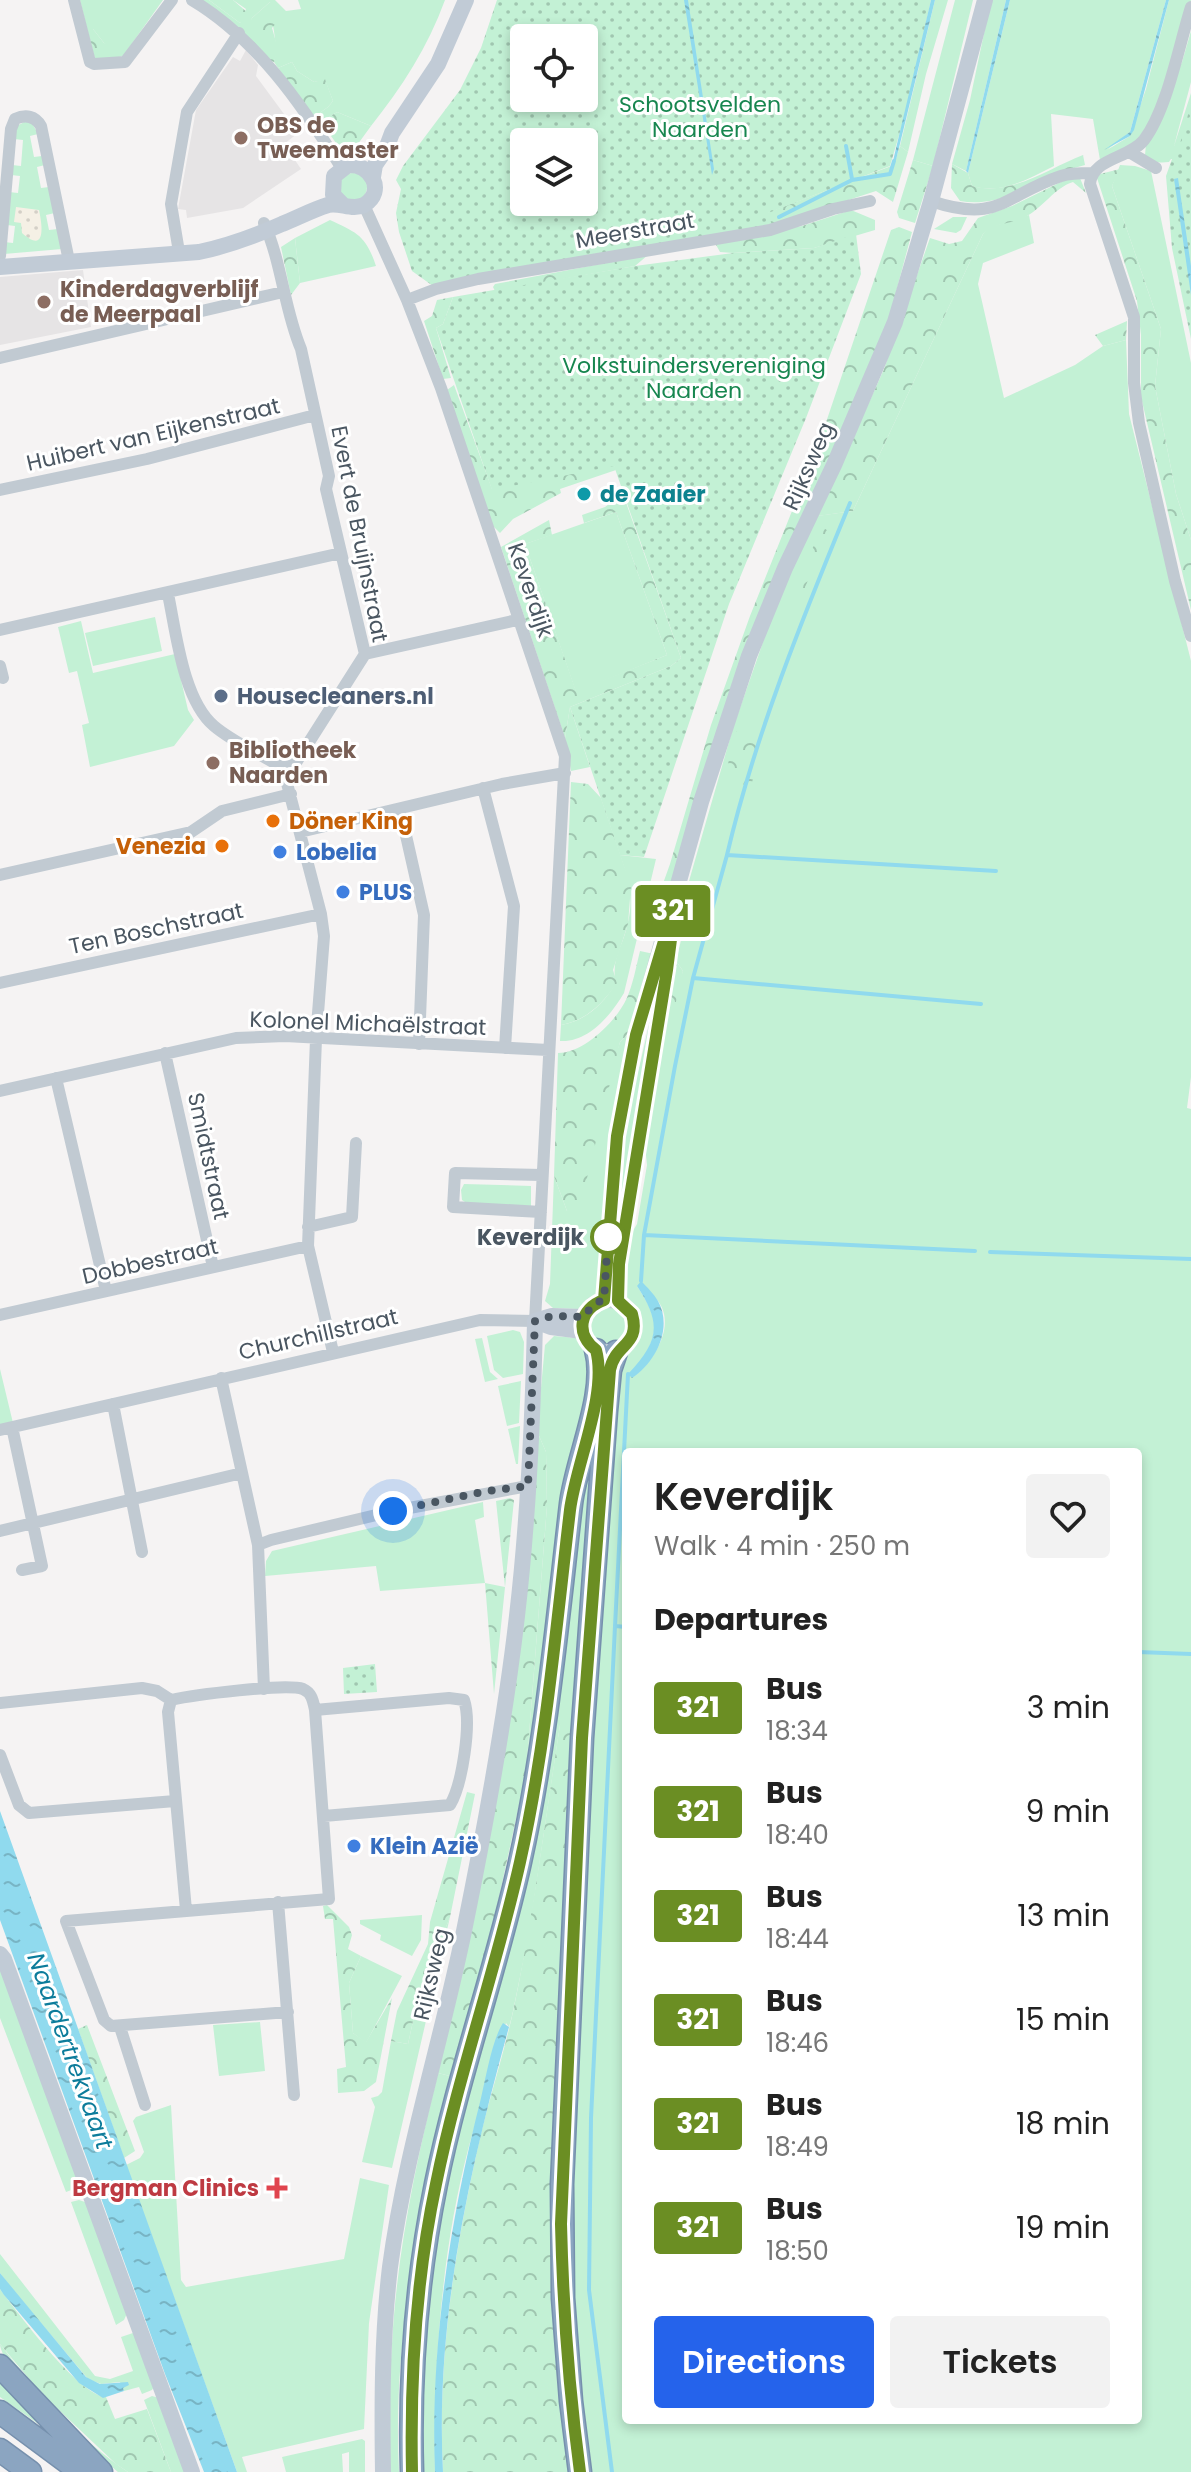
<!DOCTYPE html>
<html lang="en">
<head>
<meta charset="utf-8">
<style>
  :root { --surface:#fff; --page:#f2f2f2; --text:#222; --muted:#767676; --accent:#2563eb }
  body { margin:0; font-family:Poppins,sans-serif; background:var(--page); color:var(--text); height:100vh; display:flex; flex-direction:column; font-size:30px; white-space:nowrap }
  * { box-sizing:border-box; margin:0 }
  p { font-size:26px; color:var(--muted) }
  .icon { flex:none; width:44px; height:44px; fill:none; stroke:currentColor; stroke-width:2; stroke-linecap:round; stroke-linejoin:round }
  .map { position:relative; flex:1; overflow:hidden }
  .details { position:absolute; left:622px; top:1448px; width:520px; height:976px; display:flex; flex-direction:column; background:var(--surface); border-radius:8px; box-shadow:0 4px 12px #0003 }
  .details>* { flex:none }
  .badge { padding:0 16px; border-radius:6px; font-size:28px; line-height:52px }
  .tools { position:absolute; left:510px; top:24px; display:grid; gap:16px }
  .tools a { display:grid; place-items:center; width:88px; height:88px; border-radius:8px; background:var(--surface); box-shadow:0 4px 12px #0003; font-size:40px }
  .you { position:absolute; width:40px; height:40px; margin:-20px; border:6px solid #fff; border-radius:50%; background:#1a73e8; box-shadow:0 0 0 12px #1a73e833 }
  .map>.badge { position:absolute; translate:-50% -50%; box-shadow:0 0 0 4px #fff }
  h2 { padding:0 32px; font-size:30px; line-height:72px }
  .round { display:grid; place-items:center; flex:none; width:84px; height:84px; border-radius:8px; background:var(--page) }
  .overview { display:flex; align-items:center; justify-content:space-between; height:136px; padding:0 32px }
  h1 { font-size:38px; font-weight:600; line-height:60px }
  .cta { display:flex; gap:16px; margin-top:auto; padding:16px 32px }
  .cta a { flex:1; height:92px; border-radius:8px; background:var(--accent); color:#fff; font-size:32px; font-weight:600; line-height:92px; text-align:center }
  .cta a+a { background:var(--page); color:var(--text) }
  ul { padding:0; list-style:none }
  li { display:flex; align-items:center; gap:24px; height:104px; padding:0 32px }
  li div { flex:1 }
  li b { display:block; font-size:30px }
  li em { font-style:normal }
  li .badge { min-width:88px; font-weight:700; text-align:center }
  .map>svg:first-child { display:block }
</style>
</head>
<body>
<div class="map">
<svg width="1191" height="2472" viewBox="0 0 1191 2472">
  <defs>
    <pattern id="forest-crowns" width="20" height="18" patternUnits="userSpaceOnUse" patternTransform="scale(2)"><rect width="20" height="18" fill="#c3f1d5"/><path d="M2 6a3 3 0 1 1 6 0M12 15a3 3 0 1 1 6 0" fill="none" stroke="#a0c6b0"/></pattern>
    <pattern id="sand-dots" width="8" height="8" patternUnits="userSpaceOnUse" patternTransform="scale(2)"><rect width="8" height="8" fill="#f5f0e5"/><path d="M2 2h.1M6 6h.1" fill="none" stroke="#d4d0c7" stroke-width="1.8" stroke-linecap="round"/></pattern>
    <pattern id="park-dots" width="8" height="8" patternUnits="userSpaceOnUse" patternTransform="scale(2)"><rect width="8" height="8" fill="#c3f1d5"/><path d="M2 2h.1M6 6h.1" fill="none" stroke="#a0c6b0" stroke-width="1.8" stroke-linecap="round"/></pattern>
    <pattern id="water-ripples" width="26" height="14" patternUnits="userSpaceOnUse" patternTransform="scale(2)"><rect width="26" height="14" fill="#90daee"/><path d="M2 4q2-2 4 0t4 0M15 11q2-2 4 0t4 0" fill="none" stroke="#78b4c4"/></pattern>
  </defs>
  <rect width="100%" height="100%" fill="#f5f3f3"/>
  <path fill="#e6e4e5" d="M246,50L258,65L256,76L298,133L284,144L301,169L243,208L187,218L186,210L178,209L196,110L233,57L240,61Z
    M83,270L91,327L0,345V277Z"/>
  <path fill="#c3f1d5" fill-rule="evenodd" d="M80,0H163L123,56L104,43L93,29H87Z
    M199,0H209L240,23L246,9L233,0H275L286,11L301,9L298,0H445C428,47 402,87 371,126L337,112L321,122L314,117L328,107L333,101L325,80L314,82L297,71L292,62L278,68L274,62C279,43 271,23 270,2L252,18L248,31L243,34Z
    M935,0H948L926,74L908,152L900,146Z
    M955,0H973L933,166L913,160Z
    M991,0H1006L966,171L952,164L970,100Z
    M1010,0H1166L1130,132L1107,150L1130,136L1146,89L1169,0H1191L1156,113L1135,143L1100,160L1093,119L1051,114L1054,166C1028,179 1002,195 972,186L968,173Z
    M1191,31V82L1174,146L1191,93V160L1171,159L1169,162C1160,163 1152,163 1145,155L1146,144L1182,62Z
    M26,121L32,123L38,134L30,136L34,157L42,156L45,165L37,167L41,188L49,187L55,213L46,215L49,230L58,229L62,249L4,254V242L13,243L15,226L7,225L9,192L18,193L20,176L11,175L12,165L21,166L23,140L14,139L15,127Z
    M1120,165L1135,166L1151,171L1191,363V540L1176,494L1155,386L1161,329L1112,186Z
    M339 187a14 14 0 1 1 28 0a14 14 0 1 1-28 0Z
    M1029,215L1034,243L983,263L978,284L1004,398L1075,365L1103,346L1126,340L1129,414L1191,661V1077L1187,1108L1191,1109V2472H589L572,2295L573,2102L614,1365C628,1351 647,1336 638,1314C634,1305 627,1300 623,1291L630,1236L637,1224L647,1165L644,1137L663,1027L683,971L676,961L683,932L685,895L733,728L778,599L817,516L853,511L983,234L988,228ZM637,1286C643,1290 653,1295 658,1301C676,1325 655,1358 637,1374C640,1362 646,1356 650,1345C661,1322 649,1305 637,1286ZM626,1452H1138V2420H626Z
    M953,217H967L961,230L956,233L934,229Z
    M330,220C358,233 366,236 376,266L300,283L295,238Z
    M616,512L667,655L576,692L525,544Z
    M155,617L162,651L93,666L85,633Z
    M81,621L93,673L175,654L188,710L194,720L174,746L90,767L82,725L89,723L77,671L69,673L58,627Z
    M570,707L590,767L571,771L565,738Z
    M620,855L656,859L624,993C611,1015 588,1043 560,1041L561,1025C587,1020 602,1005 616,983C610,959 624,945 628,922C634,898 628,878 620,855Z
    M668,941L621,1240L615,1198L622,1130L640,1064Z
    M634,1028L599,1291L578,1309L553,1308L545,1301L550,1284L554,1176L567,1211L620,1042Z
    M464,1184L531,1186V1208L468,1204L462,1200L461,1190Z
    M590 1326a19 19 0 1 1 38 0a19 19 0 1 1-38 0Z
    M513,1330L520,1332L524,1342L523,1374L503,1378L494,1370L487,1336Z
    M554,1336L577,1338L592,1357L526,1773L547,1506L546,1452L537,1431L545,1345Z
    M482,1338L490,1372L498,1379L485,1382L475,1339Z
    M0,1369L13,1423L0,1426Z
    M521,1381L519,1423L507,1426L498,1386Z
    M596,1417L577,1721L560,1725L529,1933L512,2016L509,2027L506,2023C494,2064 480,2105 469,2146C441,2252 434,2363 435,2472H418L417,2430L434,2233L485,2019L575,1505Z
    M520,1426L518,1464H516L508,1429Z
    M483,1502L484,1517L475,1520L485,1583L380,1591L376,1566L265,1576L266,1561L272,1551Z
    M422,1915L421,1940L412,1956L380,1940L381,1935L360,1924V1920Z
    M450,1917L392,2168L362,2162L375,2107L371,2098L378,2096L382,2092L391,2041L408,2044L419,1994Z
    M361,1956L402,1976L366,2043L353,2033L349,1983Z
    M0,1968L81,2184L77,2188L66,2192L0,2018Z
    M260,2022L265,2071L219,2076L213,2025Z
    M438,2073L450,2076C421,2206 392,2339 399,2472H388C389,2429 389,2386 392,2344C397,2252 416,2162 438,2073Z
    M171,2105L181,2280L186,2287L344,2259L360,2178L389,2185L369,2323L364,2429L242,2457L247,2472H237L126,2165L140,2158L144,2152L133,2121L136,2117Z
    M79,2200L88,2203L128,2311L124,2320L116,2325L71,2202Z
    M0,2254L95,2376L110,2379L133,2371L121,2337L136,2332L155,2385L152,2390L142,2394L139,2387L124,2391L120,2382L101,2384L88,2379L9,2285L0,2273Z
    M0,2344C36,2391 79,2439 128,2472H118C95,2452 0,2369 0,2344Z
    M0,2374L57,2437L0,2397Z
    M152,2396L159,2398L187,2472H171L144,2400Z
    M362,2439L365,2441V2472H349V2452L342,2454L343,2472H286L282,2457Z"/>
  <path fill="url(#forest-crowns)" d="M209,0H233L248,13L240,23Z
    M270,2L283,15L272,28L278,49L274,62L268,60L243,34L252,18Z
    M87,29H93L104,43L113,45L123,56L98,62L95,59Z
    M292,62L297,71L314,82L325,79L333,101L328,107L314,117L278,68Z
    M337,112L371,126L355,148L341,150L321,122Z
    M900,146L908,152L893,202L876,191L772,225L748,220L894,165Z
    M1083,155L1085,165C1042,175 1006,209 960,201L951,188L952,164L968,173L972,186C1010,197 1049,168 1083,155Z
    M913,160L933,166L915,223L899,218L897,212Z
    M1120,169L1112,186L1161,329L1155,386L1176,494L1191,540V610L1141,397V335L1137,301L1097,178L1100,174Z
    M1080,178L1086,193L1073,182C1054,188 1043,208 1025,217C1012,224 993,223 983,234L853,511L818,516L884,369L930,238L949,244L962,241L978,218L1012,206L1065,180Z
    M851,210L875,220V230L814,248L733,253L720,252L715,243L802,226Z
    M899,227L912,232L887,326L777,576L659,935L646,931L670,864L711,725L750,616L818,446L891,230Z
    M295,238L300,283L291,295L281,247Z
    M648,255L635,266L495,291L493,287L495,284Z
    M453,297L443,324L436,328L451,378L443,379L424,321L432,316L437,300Z
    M1127,321L1126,340L1103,346L1095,335Z
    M454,385L492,489L614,465L616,470L560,489L561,493L513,519L500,533L493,526L447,390Z
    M623,494L681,658L671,666L570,707L565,738L501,547L549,520L552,535L525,544L576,691L667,655L616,512L584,523L582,515L605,507Z
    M824,528L828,531L804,590L792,584Z
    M737,731L765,744L751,785L732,784L724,778Z
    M571,782L588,784L601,798L631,886L628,924L613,970L617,983C602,1004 587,1020 561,1025Z
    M640,951L654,954L634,1028L620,1042L580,1207L567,1211L554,1176L558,1053C584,1053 615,1022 626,1000C633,985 636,967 640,951Z
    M676,961L683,971L670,1028L663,1027Z
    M537,1431L546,1452L547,1506L526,1773L493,1925L450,2076L438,2073L459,1986Z
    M510,1498L514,1500L494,1694L485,1583L505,1587L496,1501Z
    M565,1718L577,1721L563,1919L550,2222L553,2322L569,2472H443C437,2363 454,2253 478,2147C488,2102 503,2057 513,2012C533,1917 545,1821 560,1725Z
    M467,1792L475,1794L450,1917L419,1994L408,2044L391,2041L397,2011L428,1944L430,1922Z
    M327,1905L349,1927L352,1935L348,1949L361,1956L349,1983L353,2033L366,2042L392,1998L376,2082L364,2091L338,2093L337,2069L346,2067L333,1919H325L323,1906Z
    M87,2025L135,2151L124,2158L78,2029Z
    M0,2289C18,2313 78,2395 106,2397L115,2419L147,2409L171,2472H128L116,2464L40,2392L0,2344Z"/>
  <path fill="url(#sand-dots)" d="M16,207L39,210C42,224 47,255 22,233L21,223L14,222Z"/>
  <path fill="url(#park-dots)" fill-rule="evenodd" d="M497,0H931L907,108L890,166L768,213L772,225L433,286L412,271L399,232L396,213L401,189L396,180L403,166L460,90L481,48ZM524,38H584V98H524ZM524,142H584V202H524Z
    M1191,104V339L1172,248L1166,176L1172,159L1176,158Z
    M856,234L861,274L806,418L729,604L644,857L620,855L570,707L671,666L681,658L614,466L492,490L436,328L443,324L453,297L635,266L733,253L814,248Z
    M375,1664L377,1692L344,1694L343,1668Z"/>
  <path fill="url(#water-ripples)" d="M684,0H688L714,169L712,175Z
    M931,0H935L896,160L893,161Z
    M1006,0H1010L968,173L966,171Z
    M1166,0H1169L1134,130L1130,136L1104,150L1130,132Z
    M1178,178L1191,266V295L1174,179Z
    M641,1281C647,1287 654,1294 658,1301C673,1328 656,1362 632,1378L628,1374C659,1341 662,1324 637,1286Z
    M0,1811L237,2472H204L165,2374L0,1920Z
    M503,2023L509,2027C469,2171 435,2321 443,2472H435C430,2345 450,2220 481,2098C486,2077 492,2040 503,2023Z
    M0,2273L86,2377L100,2384L128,2382L129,2385L123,2388L124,2391L103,2398L79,2383L4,2295L0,2289Z"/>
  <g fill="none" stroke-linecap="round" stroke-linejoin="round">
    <path stroke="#90daee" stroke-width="4" d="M846,146L852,179
      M779,217L852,180L890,174L894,161
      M850,503C803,617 755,735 727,855L996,871
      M693,978L981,1004
      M644,1235L975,1251
      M990,1252L1191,1259
      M641,1281L644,1235L675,1066L693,978L727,855
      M626,1627L615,1626L628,1374
      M1138,1652L1191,1654
      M612,2472L589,2290L591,2118L615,1626"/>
    <defs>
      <path id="highway" d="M0,2366L101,2472
        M0,2412L81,2472
        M0,2450L30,2472
        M412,2472C409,2376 417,2278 436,2184C458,2075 496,1971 520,1862C546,1744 557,1624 571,1504C576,1459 608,1393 596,1350
        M580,2472L571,2401L563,2298L562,2184L582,1738L606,1411L610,1370L616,1352"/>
    </defs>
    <use href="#highway" stroke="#7690ad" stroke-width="25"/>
    <path stroke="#c1cad2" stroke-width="12" d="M74,0L90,62L94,64L125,62L172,0
      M192,0C256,38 302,105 341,167
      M1191,7C1179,45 1167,110 1144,140C1129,159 1092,158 1090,184L1134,317V383L1139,423L1175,581L1191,636
      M1131,153L1156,168
      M931,201C999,224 1004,195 1061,176C1070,173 1082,173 1092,173
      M264,223C282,263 284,309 301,349L329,476L326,489L365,654
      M179,252L171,204L187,112L239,33
      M0,256L11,129L15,119C26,114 35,116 41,126L69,261
      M407,300L436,289L478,279L770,230L833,209L870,201
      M0,358L283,292
      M0,490L147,459L315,415
      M168,594C176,632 183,700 214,726C234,743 261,754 283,768
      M0,630L341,553
      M365,654L517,620
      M0,666L3,678
      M483,788L514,906L505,1048
      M400,809L424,915L419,1044
      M300,832L502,784L565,773
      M0,875L191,832L222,811L291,794
      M0,983L321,914
      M165,1053L213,1267
      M56,1078L106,1291
      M0,1091L236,1038L285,1036L548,1050
      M541,1212L453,1207L455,1173L542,1175
      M308,1227L352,1217L356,1143
      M0,1315L308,1246
      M333,1352L308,1246L316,1039L324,936L321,914L283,768L297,761L365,654
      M221,1378L258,1545L264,1689
      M113,1404L142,1552
      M12,1427L42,1566L22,1570
      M0,1430L480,1320L535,1321L565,756L441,388L407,300L364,205
      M0,1531L242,1473
      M258,1545L271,1540L393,1511L528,1486
      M171,1700L168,1712L186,1910
      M0,1703L142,1688L157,1691L171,1700C193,1695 286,1683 303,1689C312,1693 313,1701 315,1710L329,1899L66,1921L104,2020L111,2026L288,2012
      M315,1710L449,1698L464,1700C472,1723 462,1785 450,1805L324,1816
      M0,1755L19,1805L29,1813L175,1801
      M278,1902L294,2095
      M120,2027L145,2105"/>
    <path stroke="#c1cbd6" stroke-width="16" d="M373,177L375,165L386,149L392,133L438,64L466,0
      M0,267L199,252C228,246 255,236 282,224C297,218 312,210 328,205C340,202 352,211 364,205C387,191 370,163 348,165L334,176L333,195L342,204
      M582 1326a26 26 0 1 1 52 0a26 26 0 1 1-52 0Z
      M604,1300L617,1136L636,1035L701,802L749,656L785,568L834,465L895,322L931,201L985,0
      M618,1301L619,1264L670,947
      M535,1321L552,1316L583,1317
      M535,1321L551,1327L582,1331
      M0,1954L4,1959L192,2472
      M383,2472C382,2404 382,2335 390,2267C405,2154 441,2043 464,1931C485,1828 505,1722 517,1616C528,1521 533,1417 535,1321"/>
    <use href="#highway" stroke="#8ba5c1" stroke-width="22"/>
  </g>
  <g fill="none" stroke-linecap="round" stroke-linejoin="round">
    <defs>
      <path id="line" d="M412,2472C410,2375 416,2278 436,2184C458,2075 496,1970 520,1862C546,1746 556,1628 570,1510C576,1463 608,1394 596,1350C575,1334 579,1309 604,1300L617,1136L636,1035L676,901L667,970L619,1264L618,1301L632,1314C641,1346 615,1343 610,1370L582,1738L561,2224C563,2308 569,2390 580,2472"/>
    </defs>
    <use href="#line" stroke="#fff" stroke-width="18"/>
    <use href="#line" stroke="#6b8e23" stroke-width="12"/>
    <path stroke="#4a5661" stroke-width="8" stroke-dasharray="0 14.4" d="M393,1511L487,1491L528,1486L535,1321L552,1316L583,1317L595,1303L604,1300L608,1237"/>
  </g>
  <g fill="#8d6e63" stroke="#fff" stroke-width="3">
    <circle cx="241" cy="138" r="8"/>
    <circle cx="44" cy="302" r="8"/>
    <circle cx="213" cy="763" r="8"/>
  </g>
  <circle fill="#0f9aa8" stroke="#fff" stroke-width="3" cx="584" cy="494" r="8"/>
  <circle fill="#5c6f8a" stroke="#fff" stroke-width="3" cx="221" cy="696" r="8"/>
  <g fill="#e8710a" stroke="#fff" stroke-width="3">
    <circle cx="273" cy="821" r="8"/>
    <circle cx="222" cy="846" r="8"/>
  </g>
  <g fill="#3f7fe0" stroke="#fff" stroke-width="3">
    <circle cx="280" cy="852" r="8"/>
    <circle cx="343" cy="892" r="8"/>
    <circle cx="354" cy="1846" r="8"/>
  </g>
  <circle fill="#fff" stroke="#6b8e23" stroke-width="4" cx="608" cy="1237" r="16"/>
  <path fill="#e0444e" stroke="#fff" stroke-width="3" d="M273 2176h8v8h8v8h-8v8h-8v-8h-8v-8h8z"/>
  <g text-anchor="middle" stroke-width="6" stroke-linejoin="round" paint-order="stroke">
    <g font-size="22" fill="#17864f" stroke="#fff">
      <text x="700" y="112">Schootsvelden<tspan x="700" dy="25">Naarden</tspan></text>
      <text x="694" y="373">Volkstuindersvereniging<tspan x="694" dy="25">Naarden</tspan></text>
    </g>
    <g font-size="22" font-weight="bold" fill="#785e54" stroke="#fff" text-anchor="start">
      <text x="257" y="133">OBS de<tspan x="257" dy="25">Tweemaster</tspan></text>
      <text x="60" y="297">Kinderdagverblijf<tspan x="60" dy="25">de Meerpaal</tspan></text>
      <text x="229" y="758">Bibliotheek<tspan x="229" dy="25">Naarden</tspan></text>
    </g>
    <g font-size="22" fill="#4a5661" stroke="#fff">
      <text transform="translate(635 230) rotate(-10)" y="8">Meerstraat</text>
      <text transform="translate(153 434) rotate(-13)" y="8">Huibert van Eijkenstraat</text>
      <text transform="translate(808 466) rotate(-66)" y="8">Rijksweg</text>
      <text transform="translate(360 534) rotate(79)" y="8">Evert de Bruijnstraat</text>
      <text transform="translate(531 590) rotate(71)" y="8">Keverdijk</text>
      <text transform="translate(156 928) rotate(-12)" y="8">Ten Boschstraat</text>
      <text transform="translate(368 1023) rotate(2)" y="8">Kolonel Michaëlstraat</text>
      <text transform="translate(209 1156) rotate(78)" y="8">Smidtstraat</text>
      <text transform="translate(150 1261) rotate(-13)" y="8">Dobbestraat</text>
      <text transform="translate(318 1334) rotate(-13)" y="8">Churchillstraat</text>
      <text transform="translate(431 1974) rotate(-77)" y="8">Rijksweg</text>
    </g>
    <g font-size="22" font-weight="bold" fill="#0d838f" stroke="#fff" text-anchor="start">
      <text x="600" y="502">de Zaaier</text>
    </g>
    <g font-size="22" font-weight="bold" fill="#4e5e75" stroke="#fff" text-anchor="start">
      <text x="237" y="704">Housecleaners.nl</text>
    </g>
    <g font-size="22" font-weight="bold" fill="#c56008" stroke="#fff" text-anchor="start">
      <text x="289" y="829">Döner King</text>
      <text x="206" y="854" text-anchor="end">Venezia</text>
    </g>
    <g font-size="22" font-weight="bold" fill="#366cbe" stroke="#fff" text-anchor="start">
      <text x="296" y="860">Lobelia</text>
      <text x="359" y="900">PLUS</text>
      <text x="370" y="1854">Klein Azië</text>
    </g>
    <g font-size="22" font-weight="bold" fill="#4a5661" stroke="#fff" text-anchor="end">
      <text x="584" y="1245">Keverdijk</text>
    </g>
    <g font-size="22" font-weight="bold" fill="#be3a42" stroke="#fff" text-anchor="end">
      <text x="259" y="2196">Bergman Clinics</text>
    </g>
    <g font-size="24" font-style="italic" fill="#0c7c9b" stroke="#fff">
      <text transform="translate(70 2051) rotate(70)" y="8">Naardertrekvaart</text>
    </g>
  </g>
</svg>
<div class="tools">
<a><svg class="icon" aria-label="locate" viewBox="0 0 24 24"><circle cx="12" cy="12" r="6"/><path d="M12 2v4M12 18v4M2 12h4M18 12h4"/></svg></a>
<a><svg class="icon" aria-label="layers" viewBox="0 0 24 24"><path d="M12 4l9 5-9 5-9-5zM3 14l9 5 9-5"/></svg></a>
</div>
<div class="you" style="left:393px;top:1511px"></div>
<b class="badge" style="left:673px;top:911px;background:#6b8e23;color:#fff">321</b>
<section class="details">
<div class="overview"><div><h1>Keverdijk</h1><p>Walk · 4 min · 250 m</p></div><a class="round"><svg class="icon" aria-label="heart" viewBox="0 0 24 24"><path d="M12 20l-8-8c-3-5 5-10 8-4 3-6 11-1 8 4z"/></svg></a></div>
<h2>Departures</h2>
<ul>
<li><span class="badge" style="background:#6b8e23;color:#fff">321</span><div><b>Bus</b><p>18:34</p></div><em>3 min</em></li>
<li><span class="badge" style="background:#6b8e23;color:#fff">321</span><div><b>Bus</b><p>18:40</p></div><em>9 min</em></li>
<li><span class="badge" style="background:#6b8e23;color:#fff">321</span><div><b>Bus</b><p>18:44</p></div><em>13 min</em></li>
<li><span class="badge" style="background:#6b8e23;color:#fff">321</span><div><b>Bus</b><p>18:46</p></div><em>15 min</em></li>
<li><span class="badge" style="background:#6b8e23;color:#fff">321</span><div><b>Bus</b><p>18:49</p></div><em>18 min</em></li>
<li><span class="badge" style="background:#6b8e23;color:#fff">321</span><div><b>Bus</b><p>18:50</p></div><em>19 min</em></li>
</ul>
<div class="cta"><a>Directions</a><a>Tickets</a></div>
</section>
</div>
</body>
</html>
